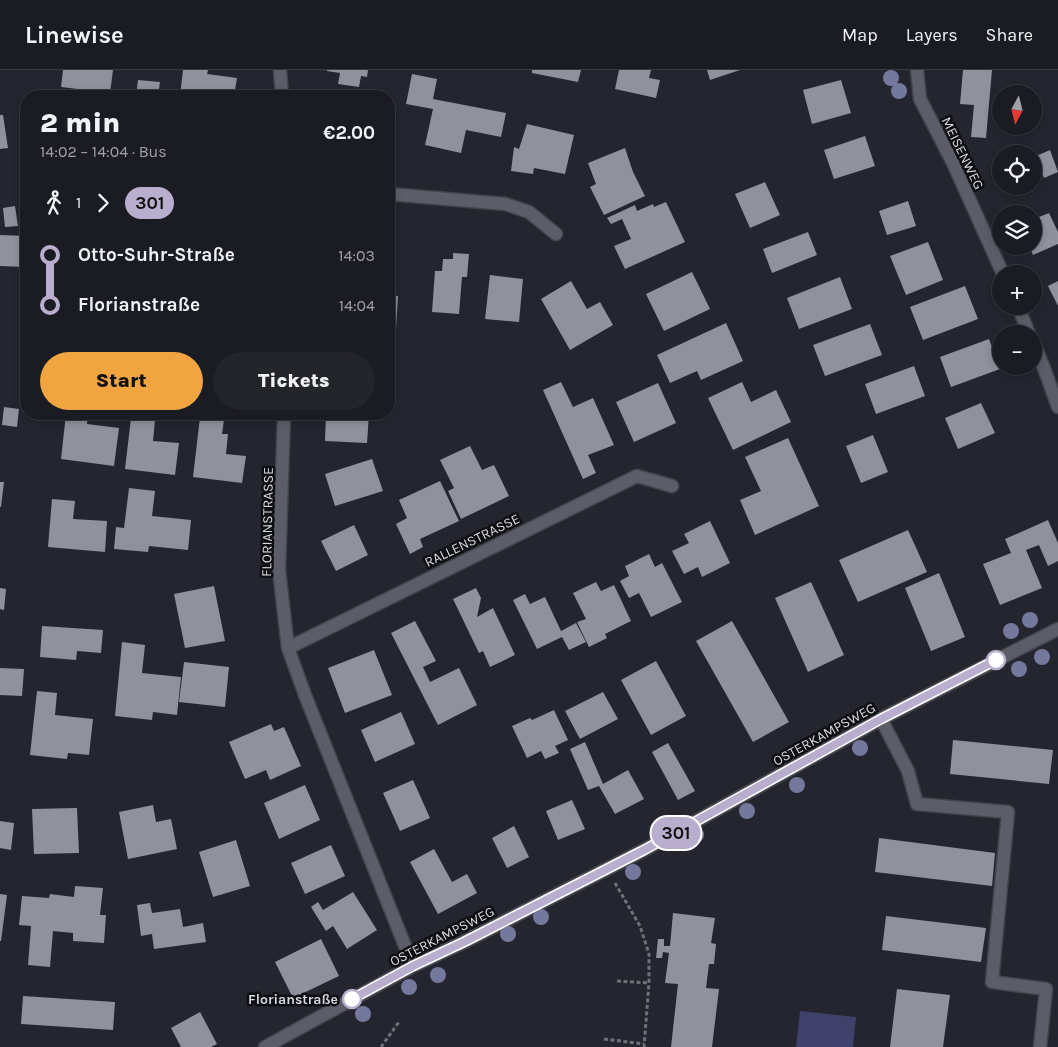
<!DOCTYPE html>
<html lang="en">
<head>
<meta charset="utf-8">
<style>
  :root { --surface:#1b1c23; --page:#24252b; --text:#f1f3f6; --muted:#a0a1a6; --line:#393a41; --accent:#f1a540 }
  body { margin:0; font-family:Karla,sans-serif; background:var(--page); color:var(--text); height:100vh; display:flex; flex-direction:column; font-size:19px; white-space:nowrap }
  * { box-sizing:border-box; margin:0 }
  p { font-size:16px; color:var(--muted) }
  .icon { flex:none; width:28px; height:28px; fill:none; stroke:currentColor; stroke-width:2; stroke-linecap:round; stroke-linejoin:round }
  .map { position:relative; flex:1; overflow:hidden }
  .sheet { position:absolute; left:20px; top:20px; width:375px; height:330px; display:flex; flex-direction:column; background:var(--surface); border-radius:20px; box-shadow:0 2px 8px #0003,0 0 0 1px var(--line) }
  .sheet>* { flex:none }
  .badge { padding:0 10px; border-radius:16px; font-size:18px; line-height:32px }
  .needle { width:32px; rotate:187deg }
  .tools { position:absolute; left:992px; top:15px; display:grid; gap:10px }
  .tools a { display:grid; place-items:center; width:50px; height:50px; border-radius:50%; background:var(--surface); box-shadow:0 2px 8px #0003,0 0 0 1px var(--line); font-size:25px }
  .map>.badge { position:absolute; translate:-50% -50%; box-shadow:0 0 0 2px #fff }
  .legs { display:flex; align-items:center; gap:8px; height:55px; padding:0 20px; font-size:16px }
  .legs p { margin-inline-start:auto }
  .summary { display:flex; align-items:center; justify-content:space-between; height:85px; padding:0 20px }
  h1 { font-size:28px; font-weight:800; line-height:38px }
  .action { display:flex; gap:10px; margin-top:auto; padding:10px 20px }
  .action a { flex:1; height:58px; border-radius:30px; background:var(--accent); color:#111; font-size:20px; font-weight:800; line-height:58px; text-align:center }
  .action a+a { background:var(--page); color:var(--text) }
  ul { padding:0 20px; list-style:none }
  li { display:flex; align-items:center; gap:18px; height:50px; font-size:19px }
  li i { display:grid; place-items:center; width:8px; height:100%; margin:0 6px; background:currentColor }
  li i::after { content:''; width:12px; height:12px; margin:-6px; border:4px solid; border-radius:50%; background:var(--surface) }
  li p { margin-inline-start:auto }
  li:first-child i { background:linear-gradient(#0000 50%,currentColor 0) }
  li:last-child i { background:linear-gradient(currentColor 50%,#0000 0) }
  header { display:flex; align-items:center; gap:30px; box-sizing:border-box; height:70px; padding:0 25px; background:var(--surface); border-bottom:1px solid var(--line) }
  header strong { font-size:24px }
  nav { display:flex; gap:28px; margin-inline-start:auto; font-size:18px }
  .map>svg:first-child { display:block }
</style>
</head>
<body>
<header>
<strong>Linewise</strong>
<nav><a>Map</a><a>Layers</a><a>Share</a></nav>
</header>
<div class="map">
<svg width="1058" height="977" viewBox="0 0 1058 977">
  <rect width="100%" height="100%" fill="#24252f"/>
  <path fill="#3f416a" d="M800,941L856,947L853,977H796Z"/>
  <path fill="#8f919d" d="M63,0H113L110,23L61,17Z
    M183,0H208L207,4L237,8L234,26H180Z
    M327,0H368L367,7L361,6L359,17L338,14L340,3L327,1Z
    M532,0H581L578,12L532,3Z
    M619,0H651L649,8L660,10L656,28L615,19Z
    M707,0H740L710,10Z
    M963,0H992L986,68L971,67L974,35L960,34Z
    M412,4L437,9L433,29L506,43L501,67L466,60L461,83L425,75L433,39L406,34Z
    M138,10L160,12L158,26H136Z
    M841,10L851,43L812,54L803,20Z
    M0,45H3L8,78L0,79Z
    M527,54L574,65L565,104L534,98L533,104L511,101L514,77L519,79Z
    M865,66L875,96L834,109L824,80Z
    M625,78L633,102L645,126L604,145L590,117L596,114L588,93Z
    M1050,80L1058,102L1044,108L1036,86Z
    M765,112L780,145L750,158L735,124Z
    M908,131L916,156L887,165L879,141Z
    M666,132L685,172L625,199L614,176L631,169L622,149L611,154L607,148L635,135L637,141L653,134L654,137Z
    M15,136L18,156L5,157L3,138Z
    M1049,143L1058,162V174L1033,185L1029,176H1034V149Z
    M808,162L817,185L772,203L763,179Z
    M0,165L26,166L25,197L0,196Z
    M928,172L943,210L906,225L890,186Z
    M453,183L469,184L467,207H462L459,244L432,242L435,201H442L443,189H453Z
    M692,202L710,239L664,261L646,224Z
    M490,205L523,209L519,252L485,249Z
    M840,207L852,239L799,259L787,228Z
    M571,211L587,239L600,232L613,255L570,280L541,229Z
    M1058,211V236L1048,216Z
    M965,216L978,249L923,270L910,237Z
    M389,225L398,226L396,258H389Z
    M726,253L743,291L701,310L697,301L670,313L657,285Z
    M870,254L882,285L825,306L813,275Z
    M989,269L1000,299L951,317L940,287Z
    M389,286L394,287L392,316H389Z
    M914,296L925,326L876,344L865,314Z
    M561,312L573,337L593,328L614,375L588,385L596,403L583,409L543,320Z
    M742,312L751,332L776,320L791,352L733,380L708,328Z
    M658,313L676,353L634,372L616,332Z
    M981,333L995,363L958,379L945,348Z
    M4,337L19,339L17,357L2,355Z
    M66,344H88L87,354L119,358L114,396L61,389Z
    M326,344H369L367,373L325,371Z
    M200,347L224,350L222,364H228L226,384L246,386L242,413L193,407Z
    M131,348L155,350L153,371L179,373L175,405L125,399Z
    M873,365L888,402L861,413L846,376Z
    M788,368L819,436L755,465L740,430L761,421L745,387Z
    M470,376L482,400L494,395L509,426L461,449L448,421L454,418L440,390Z
    M372,389L383,421L335,436L325,404Z
    M440,411L459,451L420,469L423,477L410,484L396,454L407,448L399,430Z
    M0,412H4L1,437H0Z
    M129,418L155,421L152,446L191,450L188,480L149,476L148,482L114,479L116,457L124,458Z
    M52,429L75,431L73,449L107,451L105,482L48,477Z
    M1048,450L1058,473V491L1048,496L1039,475L1026,480L1042,518L1000,535L983,494L1011,483L1005,469Z
    M710,451L730,493L702,507L698,497L684,504L672,481L689,473L684,464Z
    M354,455L368,485L336,501L321,471Z
    M908,460L927,502L858,532L839,490Z
    M649,484L655,497L662,493L682,532L651,547L639,523L629,528L620,511L629,506L625,496Z
    M939,503L965,567L931,581L905,518Z
    M596,512L601,521L614,515L631,551L605,564L607,568L589,577L577,552L586,549L573,523Z
    M811,512L844,585L808,602L775,528Z
    M214,516L225,571L185,578L174,524Z
    M0,518L6,519L4,540L0,539Z
    M476,518L481,528L477,547L493,538L515,585L490,597L483,581L479,583L453,529Z
    M525,524L530,534L545,527L561,561L576,553L586,572L569,580L562,567L537,579L513,530Z
    M415,551L436,591L423,597L430,612L459,598L477,635L438,655L391,563Z
    M732,551L789,652L753,672L696,571Z
    M42,556L103,560L101,583L77,581L76,590L40,587Z
    M122,572L145,575L142,603L181,607L177,645L153,642L152,650L115,646Z
    M374,580L392,625L345,643L328,598Z
    M656,591L686,646L651,665L621,610Z
    M184,592L229,597L225,637L179,632Z
    M0,598L24,599L22,626L0,625Z
    M37,621L57,623L55,645L93,649L89,685L68,683L67,689L30,685Z
    M603,622L618,649L580,669L565,641Z
    M554,640L568,670L555,676L559,683L545,689L541,681L527,688L512,656L530,648L532,650Z
    M401,642L415,674L375,692L361,660Z
    M271,654L274,661L284,657L301,696L270,710L266,700L245,709L229,672Z
    M953,670L1053,680L1049,714L950,704Z
    M585,672L603,714L628,700L644,729L615,744L599,716L588,720L570,679Z
    M668,673L695,721L678,730L652,682Z
    M413,710L430,748L400,761L383,723Z
    M305,715L320,750L279,769L264,733Z
    M572,730L585,759L558,770L546,741Z
    M153,735L156,752L171,749L177,779L128,789L119,742Z
    M77,738L79,783L34,784L32,739Z
    M0,751L14,753L11,780L0,778Z
    M514,756L529,787L507,798L492,768Z
    M879,768L995,783L992,816L875,802Z
    M236,770L250,816L213,827L199,782Z
    M331,775L345,806L305,824L291,793Z
    M434,779L452,812L467,804L477,823L438,844L410,792Z
    M75,816L103,818L100,845H106L104,873L73,871V863L53,861L50,897L28,895L31,856L19,855L22,826L49,828L50,824L74,827Z
    M353,822L377,860L347,879L333,856L326,861L311,837L318,832L323,840Z
    M0,824L7,825L1,871H0Z
    M150,833L152,843L180,839L183,857L203,853L206,872L154,879L152,864L141,866L137,835Z
    M673,843L715,848L711,873L716,874L714,894H709L706,918L719,919L712,977H671L678,914L665,913L669,883L663,882L662,888H656L658,869H664V876H670Z
    M886,846L986,858L981,892L882,880Z
    M321,869L339,906L293,928L275,892Z
    M897,919L950,925L943,977H890Z
    M23,926L115,932L113,960L21,954Z
    M200,942L217,974L211,977H181L171,958Z"/>
  <g fill="none" stroke-linecap="round" stroke-linejoin="round">
    <defs>
      <path id="minor" d="M280,0L282,26
        M917,0L920,29L953,93L1003,204
        M389,124L505,134L529,142L556,164
        M1018,236L1029,264
        M1034,274L1044,298L1058,337
        M284,344L279,500L288,578L305,625L413,896
        M288,578L637,406L672,416
        M881,649L908,701L917,734L1008,742L992,912L1046,919L1040,977
        M265,977L413,896L464,872L644,780L881,649L1058,559"/>
    </defs>
    <use href="#minor" stroke="#42434b" stroke-width="15"/>
    <path stroke="#6f7079" stroke-width="3" stroke-dasharray="4 2.5" stroke-linecap="butt" d="M615,813L640,856L649,884V913L644,977
      M617,911L649,913
      M604,969L644,974
      M381,977L399,952"/>
    <use href="#minor" stroke="#5c5d68" stroke-width="12"/>
  </g>
  <g fill="#75789d">
    <circle cx="891" cy="8" r="8"/>
    <circle cx="899" cy="21" r="8"/>
    <circle cx="1030" cy="550" r="8"/>
    <circle cx="1011" cy="561" r="8"/>
    <circle cx="1042" cy="587" r="8"/>
    <circle cx="1019" cy="599" r="8"/>
    <circle cx="860" cy="678" r="8"/>
    <circle cx="797" cy="715" r="8"/>
    <circle cx="747" cy="741" r="8"/>
    <circle cx="696" cy="765" r="8"/>
    <circle cx="633" cy="802" r="8"/>
    <circle cx="541" cy="847" r="8"/>
    <circle cx="508" cy="864" r="8"/>
    <circle cx="438" cy="905" r="8"/>
    <circle cx="409" cy="917" r="8"/>
    <circle cx="363" cy="944" r="8"/>
  </g>
  <g fill="none" stroke-linecap="round" stroke-linejoin="round">
    <defs>
      <path id="line-1" d="M352,929L413,896L464,872L644,780L881,649L996,590"/>
    </defs>
    <use href="#line-1" stroke="#fff" stroke-width="11"/>
    <use href="#line-1" stroke="#b9aecd" stroke-width="8"/>
  </g>
  <g fill="#fff" stroke="#b9aecd" stroke-width="2.5">
    <circle cx="996" cy="590" r="9"/>
    <circle cx="352" cy="929" r="9"/>
  </g>
  <g text-anchor="middle" stroke-width="5" stroke-linejoin="round" paint-order="stroke">
    <g font-size="14" fill="#d7d8df" stroke="#0e0f13">
      <text transform="translate(963 83) rotate(64)" y="5">MEISENWEG</text>
      <text transform="translate(267 452) rotate(-89)" y="5">FLORIANSTRASSE</text>
      <text transform="translate(472 470) rotate(-26)" y="5">RALLENSTRASSE</text>
      <text transform="translate(824 664) rotate(-29)" y="5">OSTERKAMPSWEG</text>
      <text transform="translate(442 866) rotate(-27)" y="5">OSTERKAMPSWEG</text>
    </g>
    <g font-size="14" font-weight="bold" fill="#d7d8df" stroke="#0e0f13" text-anchor="end">
      <text x="338" y="934">Florianstraße</text>
    </g>
  </g>
</svg>
<div class="tools">
<a><svg class="needle" viewBox="-14 -14 28 28"><path d="M0-13l5 13h-10z" fill="#e53935"/><path d="M0 13l5-13h-10z" fill="#a0a1a6"/></svg></a>
<a><svg class="icon" aria-label="locate" viewBox="0 0 24 24"><circle cx="12" cy="12" r="6"/><path d="M12 2v4M12 18v4M2 12h4M18 12h4"/></svg></a>
<a><svg class="icon" aria-label="layers" viewBox="0 0 24 24"><path d="M12 4l9 5-9 5-9-5zM3 14l9 5 9-5"/></svg></a>
<a>+</a>
<a>−</a>
</div>
<b class="badge" style="left:676px;top:763px;background:#b9aecd;color:#111">301</b>
<section class="sheet">
<div class="summary"><div><h1>2 min</h1><p>14:02 – 14:04 · Bus</p></div><b>€2.00</b></div>
<div class="legs"><svg class="icon" aria-label="walk" viewBox="0 0 24 24"><circle cx="13" cy="4" r="2"/><path d="M13 8l-2 6 4 7M11 14l-3 7M7 12l3-4h3l4 4"/></svg>1<svg class="icon" aria-label="forward" viewBox="0 0 24 24"><path d="M9 5l7 7-7 7"/></svg><b class="badge" style="background:#b9aecd;color:#111">301</b></div>
<ul>
<li><i style="color:#b9aecd"></i><b>Otto-Suhr-Straße</b><p>14:03</p></li>
<li><i style="color:#b9aecd"></i><b>Florianstraße</b><p>14:04</p></li>
</ul>
<div class="action"><a>Start</a><a>Tickets</a></div>
</section>
</div>
</body>
</html>
